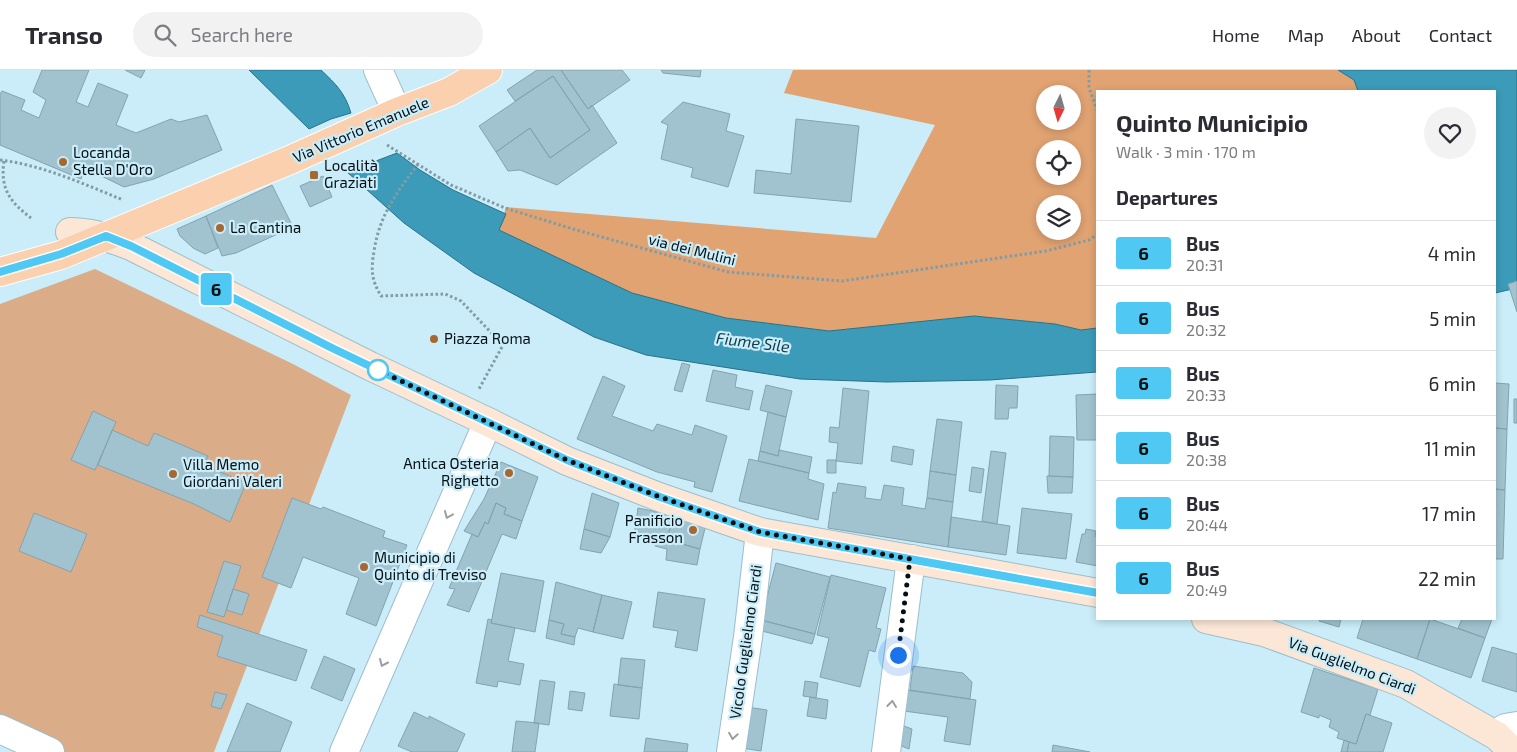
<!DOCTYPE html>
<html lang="en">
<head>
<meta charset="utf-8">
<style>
  :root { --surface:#fff; --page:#f2f2f3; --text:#2b2b33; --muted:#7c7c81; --line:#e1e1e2 }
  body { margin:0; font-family:"Exo 2",sans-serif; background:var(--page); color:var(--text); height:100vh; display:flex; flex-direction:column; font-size:19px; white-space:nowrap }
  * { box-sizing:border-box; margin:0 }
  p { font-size:16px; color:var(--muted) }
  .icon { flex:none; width:28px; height:28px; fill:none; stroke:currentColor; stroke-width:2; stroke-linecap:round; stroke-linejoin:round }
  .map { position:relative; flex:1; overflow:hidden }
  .details { position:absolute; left:1096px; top:20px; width:400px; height:530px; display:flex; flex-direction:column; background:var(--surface); border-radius:0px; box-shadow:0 2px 8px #0003 }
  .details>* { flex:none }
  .badge { padding:0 10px; border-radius:4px; font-size:18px; line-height:32px }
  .needle { width:32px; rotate:185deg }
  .buttons { position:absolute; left:1036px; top:15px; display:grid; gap:10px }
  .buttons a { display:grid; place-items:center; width:45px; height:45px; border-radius:50%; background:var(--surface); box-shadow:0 2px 8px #0003; font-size:25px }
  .you { position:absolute; width:25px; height:25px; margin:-12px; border:4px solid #fff; border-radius:50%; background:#1a73e8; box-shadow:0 0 0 8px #1a73e833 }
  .map>.badge { position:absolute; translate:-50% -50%; box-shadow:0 0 0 2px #fff }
  h2 { padding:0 20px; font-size:19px; line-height:45px }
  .round { display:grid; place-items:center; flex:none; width:52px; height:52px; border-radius:26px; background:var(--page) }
  .overview { display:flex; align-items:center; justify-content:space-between; height:85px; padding:0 20px }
  h1 { font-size:24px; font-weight:700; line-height:38px }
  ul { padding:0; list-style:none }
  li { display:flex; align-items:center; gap:15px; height:65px; padding:0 20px; border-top:1px solid var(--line) }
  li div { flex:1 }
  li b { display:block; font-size:19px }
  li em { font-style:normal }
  li .badge { min-width:55px; font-weight:700; text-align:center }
  header { display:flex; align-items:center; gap:30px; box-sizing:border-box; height:70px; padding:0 25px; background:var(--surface); border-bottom:1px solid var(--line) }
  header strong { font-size:24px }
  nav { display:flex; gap:28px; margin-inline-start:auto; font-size:18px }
  .search { width:350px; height:45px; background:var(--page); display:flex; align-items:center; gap:12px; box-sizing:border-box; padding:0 18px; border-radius:28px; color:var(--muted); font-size:19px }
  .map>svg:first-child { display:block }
</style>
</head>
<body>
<header>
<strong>Transo</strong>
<div class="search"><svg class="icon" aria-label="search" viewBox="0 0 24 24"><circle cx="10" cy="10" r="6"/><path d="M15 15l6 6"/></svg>Search here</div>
<nav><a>Home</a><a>Map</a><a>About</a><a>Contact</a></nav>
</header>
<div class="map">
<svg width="1517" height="682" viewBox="0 0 1517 682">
  <rect width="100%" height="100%" fill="#caedf9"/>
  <path fill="#dbac88" d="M95,199L293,294L351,325L214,682H57L0,659V234Z"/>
  <path fill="#e1a372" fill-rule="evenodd" d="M793,0H1338L1354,10L1358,21H1098L1097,258L1081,260L1055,254L974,246L829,261L726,248L632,223L499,160L506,137L876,168L935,55L784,23ZM1045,24H1072V51H1045ZM1045,79H1072V106H1045ZM1045,134H1072V161H1045Z"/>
  <path fill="#3b9bb8" stroke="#2a7187" d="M249,0H321C336,14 345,23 351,43L331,49L309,59Z
    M1338,0H1517V218L1495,223V21H1358L1354,10Z
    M397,83L420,100L453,120L506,144L499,160L632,223L726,248L829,261L974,246L1055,254L1081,260L1097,258V302L990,310L887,312L800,309L646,285L594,267L474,203L404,153L347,102Z"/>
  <path fill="#a1c3cf" stroke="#82a3af" d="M42,0H89L76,32L88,37L98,13L128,25L116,55L136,63L171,49L179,52L207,45L222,80L154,109L124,117L85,98L81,109L0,75V24L2,21L25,30L21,40L39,48L46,30L33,22Z
    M125,0H145L141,8Z
    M537,0H561L588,39L592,35L617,73L557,115L520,100L508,101L496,82L530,58L550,88L590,60L553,6L515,31L507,20Z
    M561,0H622L630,10L588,39Z
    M661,0H701L700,7L663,3Z
    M553,6L590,60L550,88L530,58L496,82L479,56Z
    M683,32L730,44L726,61L744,66L728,117L691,107L693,98L661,89L668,55L661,52Z
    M796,49L859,56L851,132L754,123L756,100L791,104Z
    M323,106L332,127L310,137L300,116Z
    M272,115L293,157L236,183L222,186L206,146Z
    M206,146L218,178L205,184L193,178L180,166L177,159Z
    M1517,211V242L1508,214Z
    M682,293L690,295L682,322L674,320Z
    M713,300L737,305L735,317L753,321L749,340L706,331Z
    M603,306L625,316L612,346L653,361L657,354L692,365L695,355L727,366L712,422L694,417L695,412L657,402L577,369Z
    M1495,313L1509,314L1507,359L1495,358Z
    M766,315L792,321L786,347L760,340Z
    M996,315L1018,316L1017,338H1009L1008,349H995Z
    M843,318L869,321L862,394L836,391L838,373L829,372L830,357L839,358Z
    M1098,324V370H1077L1076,325Z
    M1514,329H1517V353H1514Z
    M93,341L116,352L95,400L71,390Z
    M768,342L786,347L778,386L760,381Z
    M937,349L962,352L956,405L930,401Z
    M1495,358L1507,359L1505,420L1495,419Z
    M112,360L148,376L154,363L208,386L204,395L246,413L230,452L194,434L98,395Z
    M1050,366L1074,367L1073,407L1049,406Z
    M893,376L914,380L912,395L891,391Z
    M779,380L812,387L809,403L758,391L760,381L778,386Z
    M991,381L1006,383L997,454L982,451Z
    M749,389L809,403L808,409L824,414L818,450L739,431Z
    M827,390H836V403H827Z
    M501,392L538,407L522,451L504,444L506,438L496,433L488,454L485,452L478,467L464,461L484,429Z
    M972,397L984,399L981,423L969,421Z
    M930,401L956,405L953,432L927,428Z
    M1047,406L1073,407L1072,423H1048Z
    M838,413L866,417L865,428L881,430L884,415L904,418L902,435L925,439L927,428L953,432L948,477L828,458L833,422L836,423Z
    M1495,419L1505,420L1503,489H1495Z
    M592,423L619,433L610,467L584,459Z
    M292,428L321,439L323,437L385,461L383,467L407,475L376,556L346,544L359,508L303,487L291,518L262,507Z
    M496,433L506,438L504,444L522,451L516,469L502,464L469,542L447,535L455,519L449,518L472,464L478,467L485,452L488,454Z
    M638,438L672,445L668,470L700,479L697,495L666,490L667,479L655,476V468L634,466Z
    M1022,438L1072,444L1066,489L1017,483Z
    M34,443L87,464L71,502L19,481Z
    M672,445L706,454L700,479L668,470Z
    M951,447L1010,456L1006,485L948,477Z
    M584,459L610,467L601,483L580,479Z
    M1086,459L1096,461L1095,466L1098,467V496L1076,492L1082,464H1085Z
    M224,491L241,496L224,547L207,542Z
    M776,493L830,507L815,564L761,550Z
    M501,503L544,511L535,562L491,553Z
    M831,505L886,518L876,558L881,559L875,582L869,580L860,617L820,607L829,568L817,565Z
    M556,512L602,525L593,562L578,558L575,567L561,564L564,554L549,550Z
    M233,519L249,524L242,545L226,540Z
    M658,522L705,529L697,581L675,577L678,561L653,557Z
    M602,525L632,532L623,569L593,562Z
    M200,545L307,580L296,611L217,586L223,566L197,557Z
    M488,549L492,550L491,553L515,558L508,591L524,594L520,615L498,611L497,617L476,613Z
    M1320,549H1341L1339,557L1319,551Z
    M1363,549H1430L1417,589L1357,568Z
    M1430,549L1485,568L1471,608L1417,589Z
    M1462,549H1492L1485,568L1458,558Z
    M549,550L564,554L561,564L575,567L574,575L546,568Z
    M761,550L815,564L812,574L758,560Z
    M1492,577L1517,584V622L1482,611Z
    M324,586L355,599L342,631L311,618Z
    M621,588L645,590L642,618L618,615Z
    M913,596L963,603L972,612L970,629L910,620Z
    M1314,598L1378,619L1370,645L1366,644L1356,674L1337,668L1339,662L1329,657L1331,650L1319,645V648L1301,642Z
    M540,610L555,612L549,655L534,653Z
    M805,611L818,613L816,628L803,626Z
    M614,614L642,618L639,649L610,646Z
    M906,620L976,630L970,675L944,671L948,647L904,641Z
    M570,621L585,623L582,641L568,639Z
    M215,622L227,625L221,639L211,636Z
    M810,627L828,630L826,649L807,646Z
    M247,633L292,652L280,682H227Z
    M747,637L767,640L761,681L742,678Z
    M414,642L429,649V646L465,664L457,682H412L398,676Z
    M1366,644L1392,653L1383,682H1347L1349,672L1356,674Z
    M516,651L539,653L535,682H512Z
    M896,653L912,659L909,679L894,673Z
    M646,668L688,674L687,682H644Z
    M1344,670L1349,672L1347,682H1341Z
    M1053,675L1090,682H1052Z"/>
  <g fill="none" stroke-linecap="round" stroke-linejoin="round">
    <defs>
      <path id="street" d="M378,0L397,42
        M0,659L50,682
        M1497,666L1505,658L1517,656
        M344,682L488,352
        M731,682L748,567L760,462
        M886,682L911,489"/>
      <path id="secondary" d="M70,162C92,162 111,168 131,176L370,296L488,352L567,391L659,427L760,462L1098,523
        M1206,549L1264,562L1406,614L1497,666L1513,682"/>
      <path id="primary" d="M0,202L61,185L290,90L397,42L449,22L488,0"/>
    </defs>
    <use href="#street" stroke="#9dbecb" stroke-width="30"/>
    <use href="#secondary" stroke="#9dbecb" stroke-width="30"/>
    <use href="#primary" stroke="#fff" stroke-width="30"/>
    <path stroke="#829ca5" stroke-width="3" stroke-dasharray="2.5 2.5" stroke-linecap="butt" d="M1089,0V18L1098,42
      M387,75L451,115L505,138L573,159L728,202L842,211L1046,181L1089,170L1098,164
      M0,90C42,95 84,114 123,130
      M4,91C0,119 10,132 31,148
      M418,94C396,124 380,144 374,181C371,200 371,209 381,226L445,224L461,231L503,275L479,319"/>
    <use href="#street" stroke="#fff" stroke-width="28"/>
    <use href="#secondary" stroke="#fce7d7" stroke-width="28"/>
    <use href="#primary" stroke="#fad0af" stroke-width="28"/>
  </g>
  <defs><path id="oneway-chevron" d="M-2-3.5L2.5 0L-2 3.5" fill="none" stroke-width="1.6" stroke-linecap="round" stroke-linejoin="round" transform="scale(1.25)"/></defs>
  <g stroke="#9b9fa1">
    <use href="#oneway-chevron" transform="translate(448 445) rotate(113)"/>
    <use href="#oneway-chevron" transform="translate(383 593) rotate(114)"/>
    <use href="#oneway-chevron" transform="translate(892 634) rotate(-83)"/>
    <use href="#oneway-chevron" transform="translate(733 666) rotate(99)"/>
  </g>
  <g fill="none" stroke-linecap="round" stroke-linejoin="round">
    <defs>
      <path id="line" d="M0,202L61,184L106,166L131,176L334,279L567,390L660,427L760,462L1098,523"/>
    </defs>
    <use href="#line" stroke="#fff" stroke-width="11"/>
    <use href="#line" stroke="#50c8f4" stroke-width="8"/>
    <path stroke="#041014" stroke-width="5" stroke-dasharray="0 9" d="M378,300L567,390L660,427L760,462L910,489L898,585"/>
  </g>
  <g fill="#a76730" stroke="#caedf9" stroke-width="2">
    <circle cx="63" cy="92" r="5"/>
    <rect x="309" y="100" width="10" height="10" rx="2.5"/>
    <circle cx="220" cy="158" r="5"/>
    <circle cx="434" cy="269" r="5"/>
    <circle cx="509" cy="403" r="5"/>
    <circle cx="173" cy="404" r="5"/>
    <circle cx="693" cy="460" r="5"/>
    <circle cx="364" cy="497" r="5"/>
  </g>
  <circle fill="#fff" stroke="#50c8f4" stroke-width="2.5" cx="378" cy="300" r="10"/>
  <g text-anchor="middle" stroke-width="4.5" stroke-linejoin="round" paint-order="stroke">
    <g font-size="15" fill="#041014" stroke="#caedf9">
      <text transform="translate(361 60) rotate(-23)" y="5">Via Vittorio Emanuele</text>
      <text transform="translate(692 180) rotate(14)" y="5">via dei Mulini</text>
      <text transform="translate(746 572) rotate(-82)" y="5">Vicolo Guglielmo Ciardi</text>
      <text transform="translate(1352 596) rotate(21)" y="5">Via Guglielmo Ciardi</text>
    </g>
    <g font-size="15" fill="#041014" stroke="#caedf9" text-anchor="start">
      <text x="73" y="88">Locanda<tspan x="73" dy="17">Stella D'Oro</tspan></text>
      <text x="324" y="101">Località<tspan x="324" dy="17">Graziati</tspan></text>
      <text x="230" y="163">La Cantina</text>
      <text x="444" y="274">Piazza Roma</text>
      <text x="499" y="399" text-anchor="end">Antica Osteria<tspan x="499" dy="17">Righetto</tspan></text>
      <text x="183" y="400">Villa Memo<tspan x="183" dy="17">Giordani Valeri</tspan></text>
      <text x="683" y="456" text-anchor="end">Panificio<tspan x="683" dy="17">Frasson</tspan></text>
      <text x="374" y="493">Municipio di<tspan x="374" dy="17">Quinto di Treviso</tspan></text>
    </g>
    <g font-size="16" font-style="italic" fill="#0f3a47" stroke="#caedf9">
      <text transform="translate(753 272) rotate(7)" y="6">Fiume Sile</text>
    </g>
  </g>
</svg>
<div class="buttons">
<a><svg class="needle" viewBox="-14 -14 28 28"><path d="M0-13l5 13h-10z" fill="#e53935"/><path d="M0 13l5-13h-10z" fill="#7c7c81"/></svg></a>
<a><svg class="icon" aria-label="locate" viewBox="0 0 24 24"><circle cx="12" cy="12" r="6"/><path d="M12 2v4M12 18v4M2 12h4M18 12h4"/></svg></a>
<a><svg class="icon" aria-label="layers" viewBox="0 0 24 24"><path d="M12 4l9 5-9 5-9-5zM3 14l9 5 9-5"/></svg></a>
</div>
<div class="you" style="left:898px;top:585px"></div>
<b class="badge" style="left:216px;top:219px;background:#50c8f4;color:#111">6</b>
<section class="details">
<div class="overview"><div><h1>Quinto Municipio</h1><p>Walk · 3 min · 170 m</p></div><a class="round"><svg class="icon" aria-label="heart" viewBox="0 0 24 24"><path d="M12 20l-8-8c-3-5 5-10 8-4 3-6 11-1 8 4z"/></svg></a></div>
<h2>Departures</h2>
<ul>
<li><span class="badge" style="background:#50c8f4;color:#111">6</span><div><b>Bus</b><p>20:31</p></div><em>4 min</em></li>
<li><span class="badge" style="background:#50c8f4;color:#111">6</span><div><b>Bus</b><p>20:32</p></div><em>5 min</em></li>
<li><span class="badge" style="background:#50c8f4;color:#111">6</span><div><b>Bus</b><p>20:33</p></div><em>6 min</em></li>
<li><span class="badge" style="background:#50c8f4;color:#111">6</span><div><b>Bus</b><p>20:38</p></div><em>11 min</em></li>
<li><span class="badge" style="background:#50c8f4;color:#111">6</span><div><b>Bus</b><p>20:44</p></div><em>17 min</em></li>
<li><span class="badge" style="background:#50c8f4;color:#111">6</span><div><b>Bus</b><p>20:49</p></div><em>22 min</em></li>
</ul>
</section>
</div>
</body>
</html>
